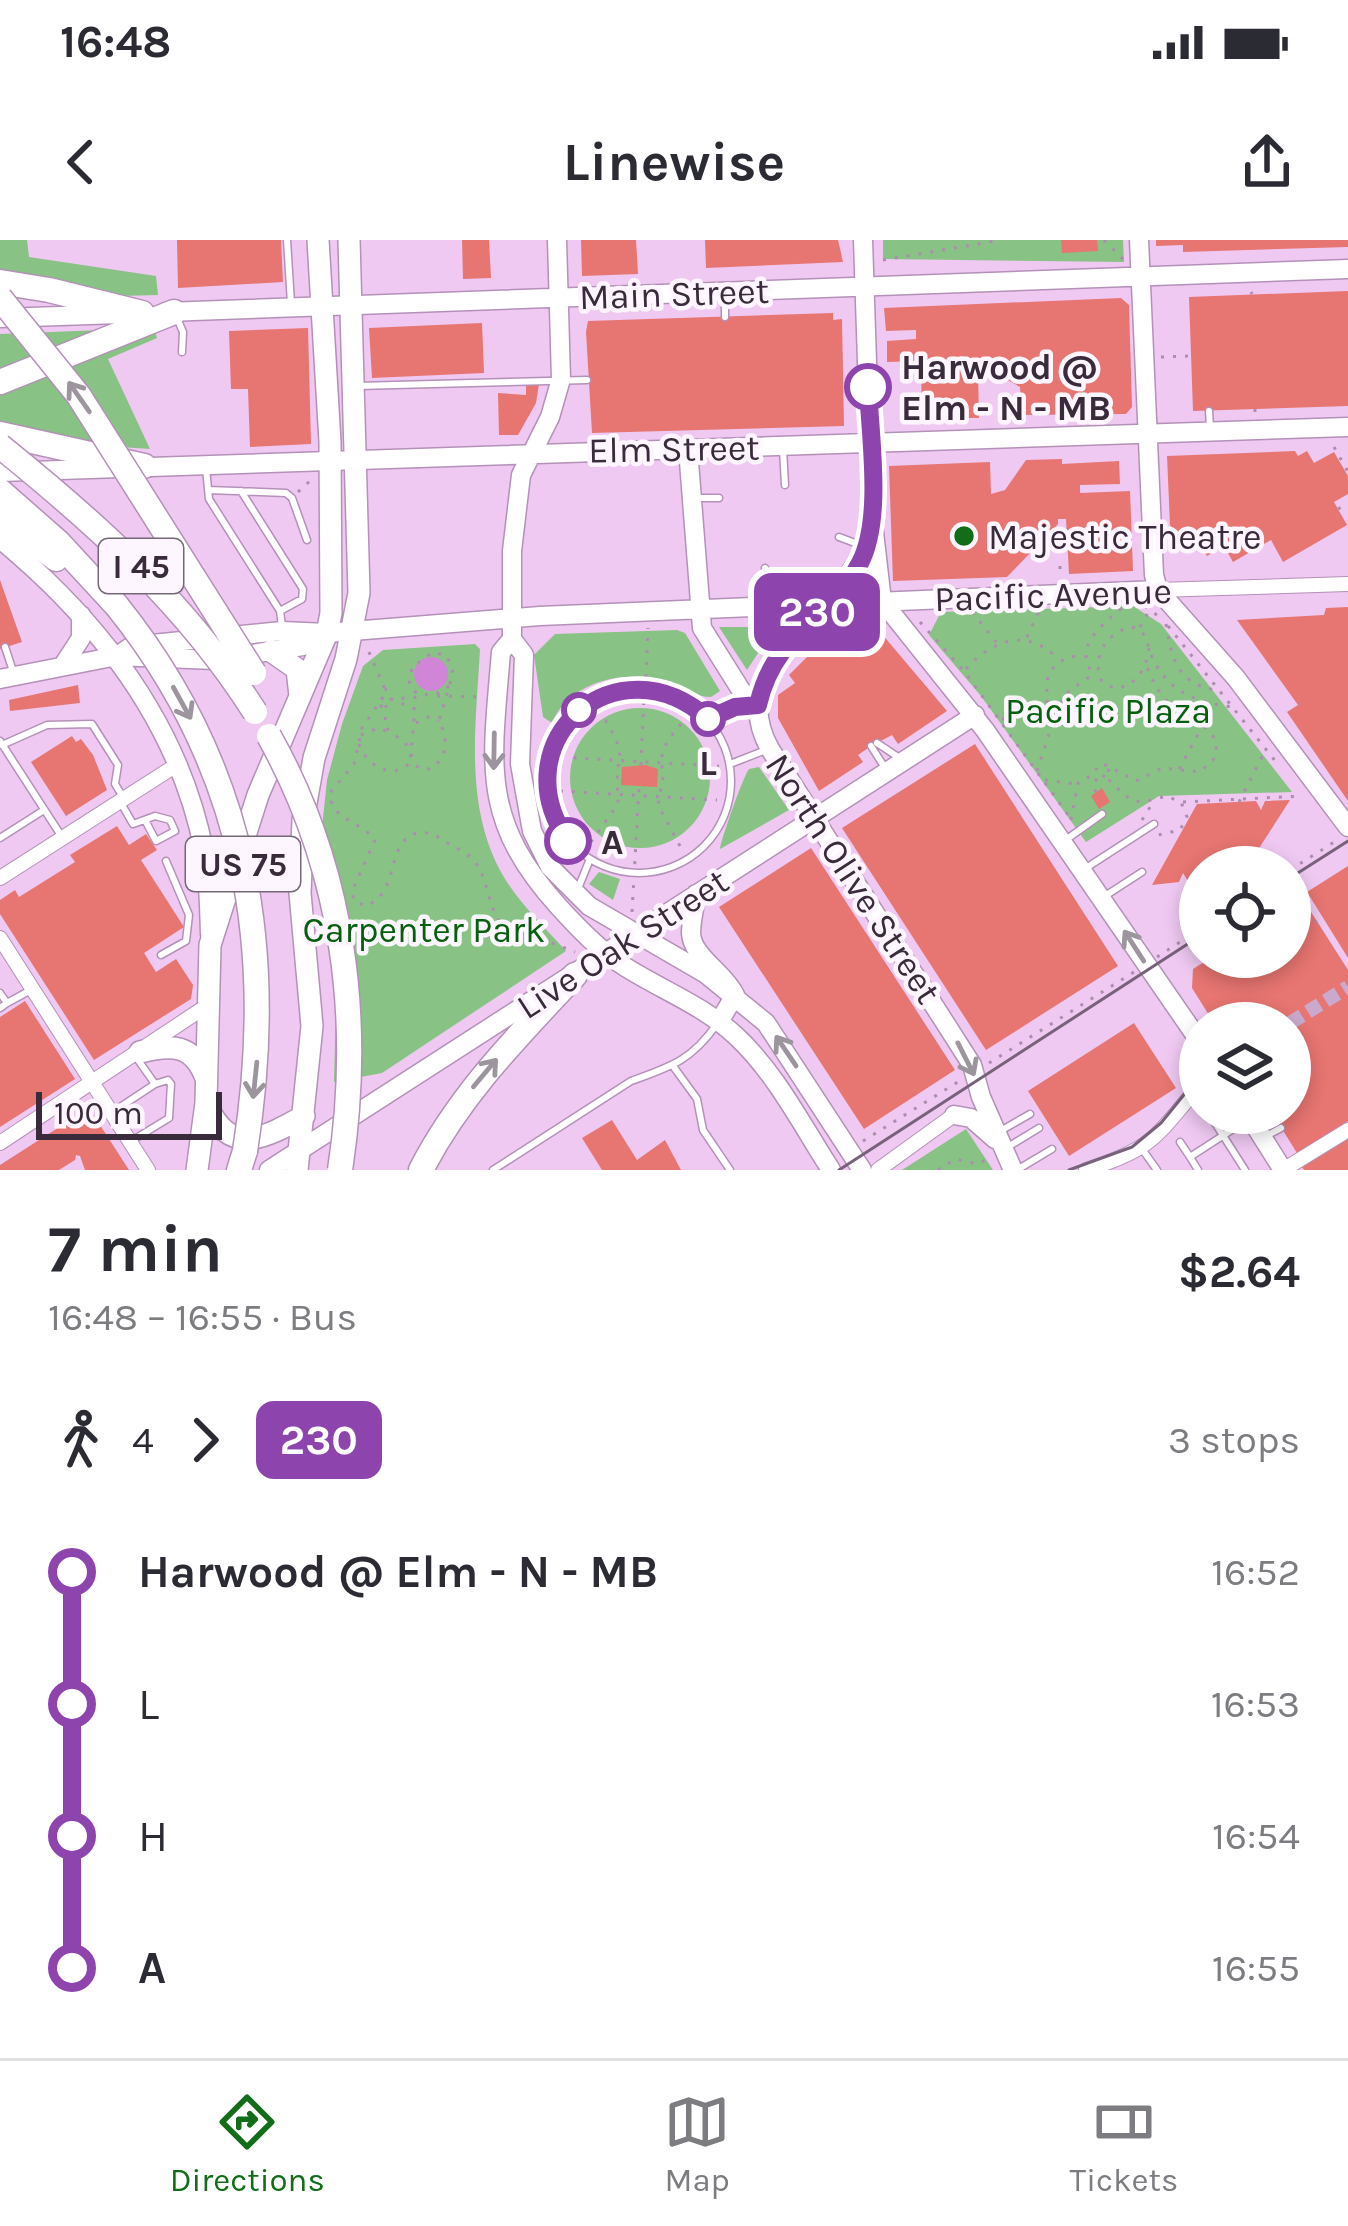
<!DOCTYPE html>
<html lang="en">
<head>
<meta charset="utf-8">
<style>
  :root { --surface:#fff; --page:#f7f7f7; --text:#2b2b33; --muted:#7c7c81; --line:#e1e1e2; --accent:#126d18 }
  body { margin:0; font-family:Karla,sans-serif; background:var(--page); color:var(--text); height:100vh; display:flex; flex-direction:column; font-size:45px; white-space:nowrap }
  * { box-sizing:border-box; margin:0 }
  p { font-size:39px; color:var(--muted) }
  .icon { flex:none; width:66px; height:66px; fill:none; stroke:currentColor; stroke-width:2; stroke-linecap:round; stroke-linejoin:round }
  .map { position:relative; height:930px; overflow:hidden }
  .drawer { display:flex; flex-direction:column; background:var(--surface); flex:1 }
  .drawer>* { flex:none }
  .badge { padding:0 24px; border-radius:18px; font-size:42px; line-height:78px }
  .tools { position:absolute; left:1179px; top:606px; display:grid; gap:24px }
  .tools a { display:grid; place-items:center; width:132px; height:132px; border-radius:50%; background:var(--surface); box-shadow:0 6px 18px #0003; font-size:60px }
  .scale { position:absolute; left:36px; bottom:30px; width:186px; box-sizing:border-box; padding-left:12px; border:6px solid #392b3b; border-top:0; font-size:33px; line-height:42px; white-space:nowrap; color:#392b3b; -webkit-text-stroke:9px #fef6fe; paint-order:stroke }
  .map>.badge { position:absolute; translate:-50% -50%; box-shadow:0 0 0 6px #fff }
  .legs { display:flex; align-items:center; gap:18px; height:132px; padding:0 48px; font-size:39px }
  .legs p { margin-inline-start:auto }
  .overview { display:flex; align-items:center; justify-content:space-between; height:204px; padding:0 48px }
  h1 { font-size:66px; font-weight:700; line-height:90px }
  ul { padding:0 48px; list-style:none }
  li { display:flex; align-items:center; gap:42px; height:132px; font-size:45px }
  li i { display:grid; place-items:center; width:18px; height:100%; margin:0 15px; background:currentColor }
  li i::after { content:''; width:30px; height:30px; margin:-15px; border:9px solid; border-radius:50%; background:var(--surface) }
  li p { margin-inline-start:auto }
  li:first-child i { background:linear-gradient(#0000 50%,currentColor 0) }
  li:last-child i { background:linear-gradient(currentColor 50%,#0000 0) }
  .status { display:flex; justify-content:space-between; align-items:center; height:84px; padding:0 60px; background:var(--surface); direction:ltr }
  .status svg { height:33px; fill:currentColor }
  header { display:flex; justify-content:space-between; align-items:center; height:156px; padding:0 48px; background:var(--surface); font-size:54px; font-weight:700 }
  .dock { display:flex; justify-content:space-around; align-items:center; height:168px; border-top:3px solid var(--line); background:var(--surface); font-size:33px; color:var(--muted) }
  .dock a { display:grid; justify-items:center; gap:6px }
  .dock .active { color:var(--accent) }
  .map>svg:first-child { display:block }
</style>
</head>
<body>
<div class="status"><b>16:48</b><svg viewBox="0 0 49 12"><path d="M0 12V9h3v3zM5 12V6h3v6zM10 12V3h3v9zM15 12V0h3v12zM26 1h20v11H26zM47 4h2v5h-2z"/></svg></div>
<header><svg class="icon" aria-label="back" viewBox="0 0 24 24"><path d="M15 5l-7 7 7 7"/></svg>Linewise<svg class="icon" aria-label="share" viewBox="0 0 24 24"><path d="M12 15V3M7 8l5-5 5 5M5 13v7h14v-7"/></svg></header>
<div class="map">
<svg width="1348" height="930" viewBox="0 0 1348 930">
  <rect width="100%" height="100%" fill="#efc9f2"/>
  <path fill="#88c285" d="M0,0H27L29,17L156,36L158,55L0,59Z
    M883,0H1123L1124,22L883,19Z
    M154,88L157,98L108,119L150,209L91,205L0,187V94Z
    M1133,366L1161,384L1292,552L1159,556L1086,602L981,456L929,395L941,372Z
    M719,387H775L747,430Z
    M677,390L685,393L720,451L711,457C696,457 690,450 676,444C634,427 570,438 552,483L543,477L534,415L555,394Z
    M475,404L480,409C476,487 463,569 505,639C522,666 545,688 566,711L382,833L334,842L336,764L319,616L327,540L342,484L363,426L383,410Z
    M570 538a70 70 0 1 1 140 0a70 70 0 1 1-140 0Z
    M759,527L789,570L720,609C722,597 743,537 749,529Z
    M599,632L620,639L613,660L589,644Z
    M966,889L993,930H902Z"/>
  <path fill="#d085d7" d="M414 434a17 17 0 1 1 34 0a17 17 0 1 1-34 0Z"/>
  <path fill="#e77571" d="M177,0H281L283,42L178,48Z
    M462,0H489L491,38L463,39Z
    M581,0H636L638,34L582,36Z
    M705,0H838L843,22L706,28Z
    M1061,0H1097L1098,11L1062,13Z
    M1156,0H1348V7L1183,12V5L1156,6Z
    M1348,51V166L1193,171L1189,57Z
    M1121,58L1129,65L1132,167L1126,174L1022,175L1014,168L1021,161L1020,147L990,130L978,131L979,178H959V182L922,180L921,121L887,122V101L916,99V90L886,91L884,68Z
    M833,73V80L842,79L844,186L592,193L586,92L588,81Z
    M482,83L484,133L372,138L369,88Z
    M308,88L311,204L250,207L248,149H231L229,91Z
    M539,144L536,163L518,195H499L498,153L526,155V145Z
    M1295,211L1298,216L1307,211L1314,223L1334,212L1348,236V254L1334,262L1347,285L1283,322L1271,300L1233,322L1224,306L1207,316L1196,297L1182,304L1170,285L1167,216Z
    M1062,219V224L1119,221L1120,244L1080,245V253L1130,251L1133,331L1069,334L1066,279H1058V284L1007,337L893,341L889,226L990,222L991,254L1005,250L1026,220Z
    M0,340L22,402L0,409Z
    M1348,367V561L1287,472L1298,465L1237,380L1324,375L1326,368Z
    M876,387L947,471L898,504L892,495L871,506L858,515L863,522L819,551L778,478V455L795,443L789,435L825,399L830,389L845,392Z
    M78,445L80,463L10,471L9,460Z
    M72,496L76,502L81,499L93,515L107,550L66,576L31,522Z
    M975,504L1118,726L986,810L842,588Z
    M646,525L658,529L657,547L621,545L622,527Z
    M1102,548L1110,562L1099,569L1091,556Z
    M1290,560L1247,627H1200V639L1188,641L1183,633L1179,642L1152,645L1197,564L1256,561L1261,570L1265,561Z
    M117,586L129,605L146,594L157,610L141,620L184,687L144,713L156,732L176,719L193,745L191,759L94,820L0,674V660L15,650L19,657L75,622L70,615Z
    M811,608L955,830L864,889L719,667Z
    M1348,626V718L1307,652Z
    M1299,653L1348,730V881L1297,913L1272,873H1290V783H1214L1192,748L1193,729L1212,717H1290V659Z
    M25,761L75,839L0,887V777Z
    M1134,783L1176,848L1069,916L1028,851Z
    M89,868L129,930H85L80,916L76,915L75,920L59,930H0V925Z
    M612,880L637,920L665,900L681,930H602L582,898Z
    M1348,898V930H1304L1302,927Z"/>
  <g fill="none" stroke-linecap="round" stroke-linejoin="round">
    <path stroke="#cba9cd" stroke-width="14" stroke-dasharray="14 7" stroke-linecap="butt" d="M1290,783L1348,747"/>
    <defs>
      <path id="lane" d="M287,0L291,63
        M725,56V77
        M176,76L183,92L182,112
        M357,146L587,140
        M1209,171L1210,188
        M783,209L785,245
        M206,228L209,259L280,371L282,386
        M208,250L286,253L292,258L307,300
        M241,251L303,349L302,359L280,371
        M698,258H719
        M839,297L863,306
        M765,328L766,361
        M5,407L13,431
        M547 541a92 92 0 1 1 184 0a92 92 0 1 1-184 0Z
        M708,479L749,466
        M0,501L62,597
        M877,503L898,517
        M2,505L47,485L92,484L118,525L115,544L123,557
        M871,506L885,528
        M730,524L766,510
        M121,563L133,584L155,576L170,580L175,591L156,601L145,580
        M0,598L44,570
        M1067,599L1102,574
        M546,614L568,601
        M1086,628L1154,584
        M577,651L590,619
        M1105,656L1142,632
        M161,715L186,701L189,675L166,621
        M0,753L7,763L0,768
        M7,763L29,751
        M136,817L155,844
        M673,826L697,859L703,890L730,930
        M111,873L155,844L168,840L171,844L169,878L133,900
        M1210,875L1245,930
        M1002,890L1030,874
        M1266,896L1281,888
        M1180,902L1190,917
        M1006,908L1039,888
        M1142,909L1157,930
        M493,930L631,841C670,827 691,821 717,784
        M1017,930L1052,909
        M1198,930L1190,917L1247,880"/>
      <path id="street" d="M1158,350L1348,344
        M0,638L178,524
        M0,698L148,930
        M0,903L208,765
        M878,930L954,875
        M1086,930C1155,908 1155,897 1200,845
        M1283,930L1348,890"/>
      <path id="secondary" d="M557,0L561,139L550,177L521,235L512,311V399L524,415L520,524L532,591L550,627L589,666L706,734L766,783L862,930
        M863,0L872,275L882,361L985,490L1200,802
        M1139,0L1154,335L1158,350L1236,438L1348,587
        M166,72L1348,29
        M0,78L120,74
        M688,209L702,388L744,455L758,465
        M0,232L1348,187
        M869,292C854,371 718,417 770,509L972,825L981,857L1013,930
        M0,299C98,380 179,483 204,611C209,638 209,667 210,694
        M512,399L501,412C492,523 479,579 559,667C579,689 602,713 627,728C664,751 704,766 736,796C775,832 802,885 831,930
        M117,416L132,406L282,391L327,393L540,376L1158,350
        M64,424L81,398V375
        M0,439L117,416L214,420L303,406L327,393
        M696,654C695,667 691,681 691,693C692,717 724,732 735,755L719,782
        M1247,873L1283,930
        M954,875L971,878L995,899
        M269,930L975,475"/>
      <path id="primary" d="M271,411L297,429L300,456
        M140,812C172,804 193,804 206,838
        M206,863C229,918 265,898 304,876
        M197,930L206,863L210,705L258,555L327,393L331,373L330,202L318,0
        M297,930L312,786L300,653L303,580L314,518L346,419L359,353L349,0"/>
      <path id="highway" d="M0,42L49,50L142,73
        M0,142L174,72
        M0,194L144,226
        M0,251L58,302L117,366
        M0,277L56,319
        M239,930L245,911
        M421,930C460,854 518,796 575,735"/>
    </defs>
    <use href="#lane" stroke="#b491b8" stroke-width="9"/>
    <use href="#street" stroke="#b491b8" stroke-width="16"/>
    <use href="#secondary" stroke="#b491b8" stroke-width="21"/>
    <use href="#primary" stroke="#b491b8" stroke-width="24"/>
    <use href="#highway" stroke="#b491b8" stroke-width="27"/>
    <path stroke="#ab8eae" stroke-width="3" stroke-dasharray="3 9" stroke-linecap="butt" d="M1104,0L1125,21
      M883,20L1001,0
      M1251,52L1252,54
      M1161,117L1191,116
      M1255,169V173
      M1334,207L1348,232
      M298,252L313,238
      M1338,269L1348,263
      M1060,326V337
      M1145,366L1162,379
      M972,372L996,402
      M920,382L964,431L1071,579
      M1166,384C1171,417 1178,445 1216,450
      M1168,386L1280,527
      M1140,387L1150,369
      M1027,397L1038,373
      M1149,408C1146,429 1136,448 1113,448L1101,440C1092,415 1107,392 1132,387C1149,393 1146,403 1152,417C1168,452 1196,462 1231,467
      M369,412L384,447L383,457L362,488L354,524L330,553C330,580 361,581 375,600L353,649V659L365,666C401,655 384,602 417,593C427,591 436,595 444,601C454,607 468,613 475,622C489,640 487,666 501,683L575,712
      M966,429C993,399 1028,387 1059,420
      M646,437L648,388
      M385,448L391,459L415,469L410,521
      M437,456L481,457
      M386,465L385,487L407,505L414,521
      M380,467L391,459L421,457
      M1002,479C1019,477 1039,474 1049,459C1040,435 1058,414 1084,416
      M416,483L428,477L439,481
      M361,495L378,488L391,493
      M359,504C366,525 392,541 410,523L424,530L433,528C448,514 448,498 439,481L453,433L447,416L433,412L412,427L409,444L417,454L435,455L449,446
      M562,514L576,518L719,526
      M641,525L644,457
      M1109,529L1106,537C1132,562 1131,567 1166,556L1181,562L1187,577L1180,590L1154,596
      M1179,529L1203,485
      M1037,531L1057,469L1069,451L1091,436C1091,429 1086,423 1086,416C1084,398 1111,377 1123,367
      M1045,540L1076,544
      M560,551L717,560
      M1096,552L1093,547L1099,534L1106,537
      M1183,562L1302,556
      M1239,562L1265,511
      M1071,580L1078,543L1094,534L1098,525H1106L1136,541L1162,528L1200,532L1215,518C1222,486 1194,484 1174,468C1160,456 1152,441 1146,424
      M1142,580L1152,564
      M591,602L618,564L617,528L621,520L616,498L598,468
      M680,606L658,565L664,532L660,522L667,501L689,474
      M1290,630L1339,599
      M1290,671L1303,689L1317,681
      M632,672L639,548
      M1157,717L1200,689
      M989,823L1134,732
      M863,901L961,840
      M938,930L955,919L978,924L989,918"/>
    <use href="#lane" stroke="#fff" stroke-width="6"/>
    <use href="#street" stroke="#fff" stroke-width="14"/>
    <use href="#secondary" stroke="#fff" stroke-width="18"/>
    <use href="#primary" stroke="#fff" stroke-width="21"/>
    <use href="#highway" stroke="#fff" stroke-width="24"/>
    <path stroke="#78627b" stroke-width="3" d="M1290,638L1348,601
      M839,930L1200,696
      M1069,930L1132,907L1161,883L1200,835"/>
    <defs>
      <path id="highway-bridge" d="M0,58L79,156L254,433
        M0,206C98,285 187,365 255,472
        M117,366C247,528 277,710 245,911
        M269,496C344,630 363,780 340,930"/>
    </defs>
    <use href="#highway-bridge" stroke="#b491b8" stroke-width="27" stroke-linecap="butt"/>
    <use href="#highway-bridge" stroke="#fff" stroke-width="24"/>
  </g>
  <defs><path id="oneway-shaft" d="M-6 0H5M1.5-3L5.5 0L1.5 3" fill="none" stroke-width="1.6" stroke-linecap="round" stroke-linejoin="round" transform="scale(3)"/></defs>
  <g stroke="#9c959d">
    <use href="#oneway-shaft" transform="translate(79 157) rotate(-125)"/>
    <use href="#oneway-shaft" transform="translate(182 463) rotate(61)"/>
    <use href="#oneway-shaft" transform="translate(494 511) rotate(91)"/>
    <use href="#oneway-shaft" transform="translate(1134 706) rotate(-123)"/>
    <use href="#oneway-shaft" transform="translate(786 811) rotate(-124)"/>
    <use href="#oneway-shaft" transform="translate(966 819) rotate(63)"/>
    <use href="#oneway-shaft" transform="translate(485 833) rotate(-50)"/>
    <use href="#oneway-shaft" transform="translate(255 840) rotate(96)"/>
  </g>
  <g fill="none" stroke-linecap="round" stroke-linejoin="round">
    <defs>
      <path id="line-1" d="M568,601C499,501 618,398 708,479L735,467L758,465C775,390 830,380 860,323C883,279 870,197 868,147"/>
    </defs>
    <use href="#line-1" stroke="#fff" stroke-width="27"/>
    <use href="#line-1" stroke="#8e44ad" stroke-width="18"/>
  </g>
  <g fill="#fff" stroke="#8e44ad" stroke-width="6">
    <circle cx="868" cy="147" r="21"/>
    <circle cx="579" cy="470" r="15"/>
    <circle cx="708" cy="479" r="15"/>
    <circle cx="568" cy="601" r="21"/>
  </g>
  <circle fill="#126d18" stroke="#fef6fe" stroke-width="4.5" cx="964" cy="296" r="12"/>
  <g text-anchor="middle" stroke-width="9" stroke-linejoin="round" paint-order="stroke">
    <g fill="#fef6fe" stroke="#746876" stroke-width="3">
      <rect x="99" y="299" width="84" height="54" rx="9"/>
      <rect x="186" y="597" width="114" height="54" rx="9"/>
    </g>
    <g font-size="33" font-weight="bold" fill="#392b3b">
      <text x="141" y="338">I 45</text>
      <text x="243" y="636">US 75</text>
    </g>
    <g font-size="36" fill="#392b3b" stroke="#fef6fe">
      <text transform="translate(674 53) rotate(-2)" y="13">Main Street</text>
      <text transform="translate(674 208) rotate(-1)" y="13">Elm Street</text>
      <text transform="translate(1053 354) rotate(-2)" y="13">Pacific Avenue</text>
      <text transform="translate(854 638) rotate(57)" y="13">North Olive Street</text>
      <text transform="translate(622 703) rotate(-33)" y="13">Live Oak Street</text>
    </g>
    <g font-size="36" font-weight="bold" fill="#392b3b" stroke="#fef6fe" text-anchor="start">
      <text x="901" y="139">Harwood @<tspan x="901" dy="41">Elm - N - MB</tspan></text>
      <text x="708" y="535" text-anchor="middle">L</text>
      <text x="601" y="614">A</text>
    </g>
    <g font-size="36" fill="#392b3b" stroke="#fef6fe" text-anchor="start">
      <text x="988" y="309">Majestic Theatre</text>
    </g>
    <g font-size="36" fill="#05600e" stroke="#fef6fe">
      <text x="1108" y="483">Pacific Plaza</text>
      <text x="424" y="702">Carpenter Park</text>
    </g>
  </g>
</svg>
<div class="tools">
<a><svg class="icon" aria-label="locate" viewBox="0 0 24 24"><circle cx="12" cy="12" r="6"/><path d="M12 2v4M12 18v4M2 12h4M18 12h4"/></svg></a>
<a><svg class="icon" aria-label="layers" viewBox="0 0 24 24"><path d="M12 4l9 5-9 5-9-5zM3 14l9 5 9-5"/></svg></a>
</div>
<div class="scale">100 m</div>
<b class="badge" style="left:817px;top:372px;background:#8e44ad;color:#fff">230</b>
</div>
<section class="drawer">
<div class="overview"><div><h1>7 min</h1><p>16:48 – 16:55 · Bus</p></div><b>$2.64</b></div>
<div class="legs"><svg class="icon" aria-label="walk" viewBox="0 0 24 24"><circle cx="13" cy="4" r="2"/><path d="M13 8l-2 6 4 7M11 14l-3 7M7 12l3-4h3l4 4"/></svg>4<svg class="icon" aria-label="forward" viewBox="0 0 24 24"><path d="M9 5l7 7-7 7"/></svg><b class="badge" style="background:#8e44ad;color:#fff">230</b><p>3 stops</p></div>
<ul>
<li><i style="color:#8e44ad"></i><b>Harwood @ Elm - N - MB</b><p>16:52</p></li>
<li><i style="color:#8e44ad"></i><span>L</span><p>16:53</p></li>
<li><i style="color:#8e44ad"></i><span>H</span><p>16:54</p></li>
<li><i style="color:#8e44ad"></i><b>A</b><p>16:55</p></li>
</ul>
</section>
<nav class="dock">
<a class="active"><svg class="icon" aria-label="directions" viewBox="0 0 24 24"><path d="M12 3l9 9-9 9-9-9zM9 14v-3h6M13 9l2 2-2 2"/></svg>Directions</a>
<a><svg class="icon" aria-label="map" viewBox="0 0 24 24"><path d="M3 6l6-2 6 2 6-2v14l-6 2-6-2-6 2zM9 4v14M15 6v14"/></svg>Map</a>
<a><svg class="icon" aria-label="tickets" viewBox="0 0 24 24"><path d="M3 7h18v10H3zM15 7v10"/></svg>Tickets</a>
</nav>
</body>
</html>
